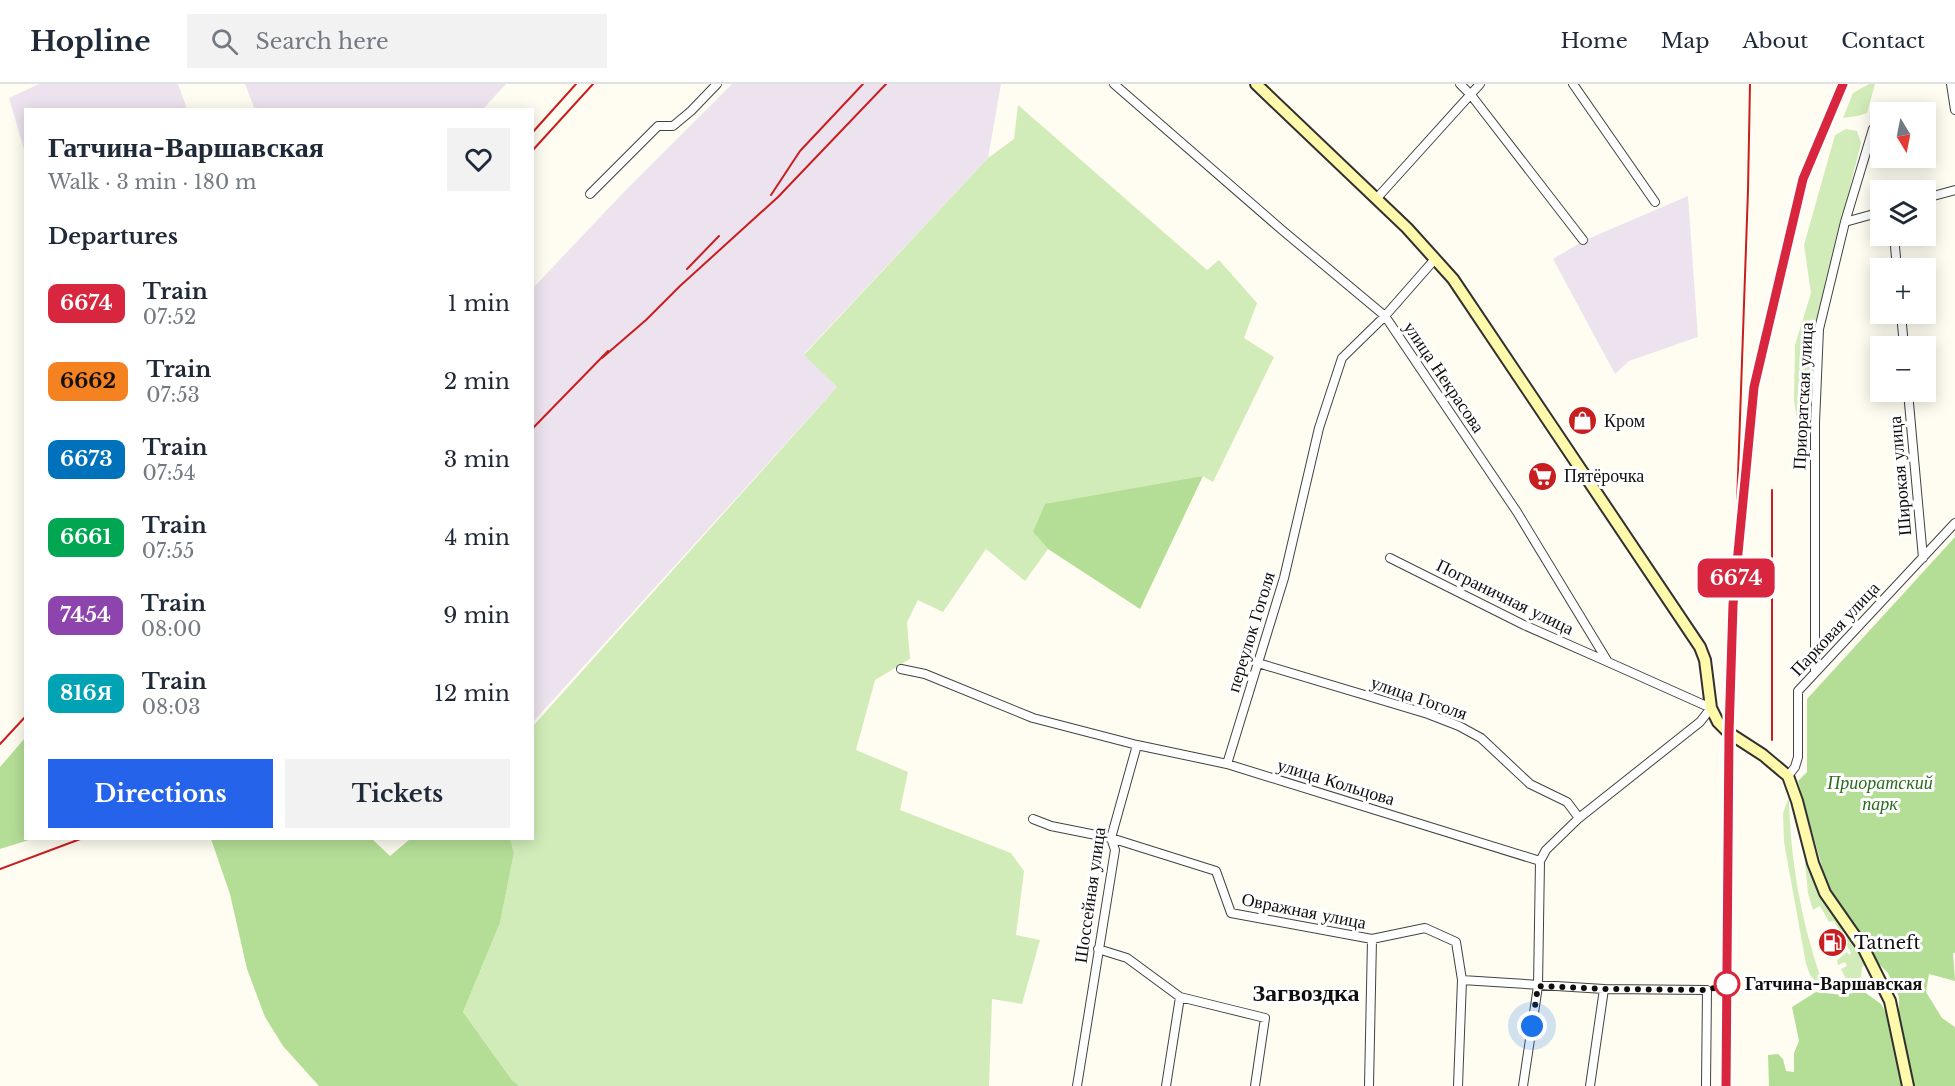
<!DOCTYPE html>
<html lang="en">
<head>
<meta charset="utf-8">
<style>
  :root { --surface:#fff; --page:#f2f2f3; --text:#1f2937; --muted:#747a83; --line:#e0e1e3; --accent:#2563eb }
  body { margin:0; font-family:"Libre Baskerville",serif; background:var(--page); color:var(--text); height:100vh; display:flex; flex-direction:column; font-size:22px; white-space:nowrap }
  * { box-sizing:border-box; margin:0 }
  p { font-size:20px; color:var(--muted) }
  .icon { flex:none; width:33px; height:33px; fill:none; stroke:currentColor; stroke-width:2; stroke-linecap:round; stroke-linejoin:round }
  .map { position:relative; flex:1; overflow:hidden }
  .details { position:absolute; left:24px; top:24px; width:510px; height:732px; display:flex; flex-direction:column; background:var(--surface); border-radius:0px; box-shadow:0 3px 15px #0003 }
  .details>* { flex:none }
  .badge { padding:0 12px; border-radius:9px; font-size:21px; line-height:39px }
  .needle { width:39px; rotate:170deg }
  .fabs { position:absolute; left:1870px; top:18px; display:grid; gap:12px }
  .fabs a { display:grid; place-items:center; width:66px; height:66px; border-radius:0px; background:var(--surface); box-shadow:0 3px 15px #0003; font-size:30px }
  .you { position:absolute; width:30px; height:30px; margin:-15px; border:4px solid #fff; border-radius:50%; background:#1a73e8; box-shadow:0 0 0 9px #1a73e833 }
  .map>.badge { position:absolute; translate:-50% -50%; box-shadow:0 0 0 3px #fff }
  h2 { padding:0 24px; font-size:22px; line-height:54px }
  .round { display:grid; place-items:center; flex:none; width:63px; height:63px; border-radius:0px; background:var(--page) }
  .headline { display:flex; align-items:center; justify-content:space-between; height:102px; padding:0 24px }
  h1 { font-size:28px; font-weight:800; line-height:45px }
  .action { display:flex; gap:12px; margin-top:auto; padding:12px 24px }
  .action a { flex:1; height:69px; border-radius:0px; background:var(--accent); color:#fff; font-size:24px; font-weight:800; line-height:69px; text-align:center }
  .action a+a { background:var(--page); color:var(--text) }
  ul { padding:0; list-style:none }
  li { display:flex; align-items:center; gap:18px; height:78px; padding:0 24px }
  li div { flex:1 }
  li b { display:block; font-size:22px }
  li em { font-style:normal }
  li .badge { min-width:66px; font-weight:700; text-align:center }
  header { display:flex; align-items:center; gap:36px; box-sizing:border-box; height:84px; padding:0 30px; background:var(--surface); border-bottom:2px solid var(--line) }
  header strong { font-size:28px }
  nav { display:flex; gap:33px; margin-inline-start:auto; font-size:21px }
  .search { width:420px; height:54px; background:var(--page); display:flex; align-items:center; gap:15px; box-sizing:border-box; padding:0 21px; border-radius:0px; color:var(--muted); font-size:22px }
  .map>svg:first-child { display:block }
</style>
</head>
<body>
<header>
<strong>Hopline</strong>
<div class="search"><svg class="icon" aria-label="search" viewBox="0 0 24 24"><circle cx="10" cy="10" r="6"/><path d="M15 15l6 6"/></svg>Search here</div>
<nav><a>Home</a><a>Map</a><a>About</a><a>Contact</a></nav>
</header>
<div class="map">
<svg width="1955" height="1002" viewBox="0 0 1955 1002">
  <rect width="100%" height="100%" fill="#fffdf1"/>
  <path fill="#ede3ee" d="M39,0H178L187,25L26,26L25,69L9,14Z
    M245,0H506L483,25L255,26Z
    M732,0H1001L988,74L804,270L837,303L533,638V204L621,111Z
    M1688,112L1698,253L1629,277L1615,290L1553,175L1583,157Z"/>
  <path fill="#d1ecb8" d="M1869,0H1875L1867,29L1858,32L1843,34L1853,9Z
    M1018,21L1207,186L1219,176L1257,219L1244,254L1274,273L1213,398L1203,392L1033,448L1048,465L1025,497L986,465L943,528L918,516L907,538L910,575L875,596L856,666L908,688L900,726L1011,769L1024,787L1016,851L1040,856L1022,920L992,915L989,1002H519L512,996L463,928L500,839L514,769L510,755L532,754L533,642L837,303L804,271L988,74L1014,55Z
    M1846,45L1857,47L1861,59L1815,244L1809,335L1797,336L1794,316L1795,261L1811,209L1804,161L1835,51Z
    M1789,713C1790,774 1801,837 1821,894L1819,899H1817L1810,891L1806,880L1784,758L1783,729Z
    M1803,759L1815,799L1864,877L1865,881L1862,883L1861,893L1852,898L1847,897L1841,885L1847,882L1845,878L1838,881L1837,876L1847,868L1849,871L1851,869L1834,837L1829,838L1820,822L1813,826L1808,809Z"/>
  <path fill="#b4de96" d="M1203,392L1140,525L1048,465L1033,448L1045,420Z
    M1955,453V869H1953L1955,897L1929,890L1926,908L1942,934L1955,943V1002H1913L1899,943V913L1888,889L1874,875L1828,804L1798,697L1807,688V615Z
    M25,654L26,754L32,755L0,765V683Z
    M211,755H372L390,772L410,755H510L514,769L500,839L463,928L512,996L519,1002H319L283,962L265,933L247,885L230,810Z
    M1863,907L1881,920L1891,938L1905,1002H1769L1768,971L1778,970L1783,975L1786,987L1794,988V969L1799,957L1792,923L1816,908L1843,911Z"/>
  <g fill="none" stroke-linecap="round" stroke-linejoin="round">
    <defs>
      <path id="minor" d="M1460,0L1471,11L1583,156
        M1573,0L1655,118
        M1951,0L1955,26
        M590,110L658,42H673L691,27L717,0
        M1377,114L1480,0
        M1926,114L1955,106
        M1845,138L1881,128
        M1894,152L1897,184
        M1901,230L1904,262
        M1908,308L1923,474
        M1390,474L1524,541L1608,578
        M1258,579L1428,630L1459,642L1481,654L1530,700L1567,718L1579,734
        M901,585L925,590L1033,634L1137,661L1227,680L1540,777L1546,766L1579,734L1700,638L1711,624L1608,578L1517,428L1385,232L1282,146L1114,0
        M1815,588V339L1819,245L1845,138L1873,45
        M1227,680L1284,494L1319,344L1342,274L1385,232L1435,175
        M1788,692L1795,683L1798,673V607L1955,439
        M1033,735L1051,742L1111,754L1216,787L1231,829L1372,855L1425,844L1456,858L1462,896L1458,1002
        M1098,865L1127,874L1180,913L1265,934L1255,1002
        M1462,896L1604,905L1707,906L1706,1002
        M1077,1002L1115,766L1111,754L1137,661
        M1166,1002L1180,913
        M1369,1002L1372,855
        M1523,1002L1538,902L1540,777
        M1590,1002L1604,905"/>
      <path id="secondary" d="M1256,0L1407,144L1453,195L1700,563L1705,576L1711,624L1718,638L1729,649L1763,671L1788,692L1797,717L1813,779L1825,809L1864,865L1890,917L1908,1002"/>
    </defs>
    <use href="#minor" stroke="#424242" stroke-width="10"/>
    <use href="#secondary" stroke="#313131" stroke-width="14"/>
    <use href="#minor" stroke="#fff" stroke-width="8"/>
    <use href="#secondary" stroke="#fff9ac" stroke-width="10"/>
    <path stroke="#c81e1f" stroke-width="2" d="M532,49L576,0
      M532,67L593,0
      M771,111L800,67L863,0
      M687,185L719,152
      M602,274L646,236L680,202L778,113L886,0
      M532,345L608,267
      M1745,386L1754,303L1803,95L1843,0
      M1772,406V656
      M0,660L26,632
      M0,785L83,754
      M1726,1002L1729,649L1748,106L1750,0"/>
  </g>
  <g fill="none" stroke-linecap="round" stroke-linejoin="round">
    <defs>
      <path id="line" d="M1726,1002L1729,649L1733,521L1754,303L1803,95L1843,0"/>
    </defs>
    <use href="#line" stroke="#fff" stroke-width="14"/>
    <use href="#line" stroke="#d7263d" stroke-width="9"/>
    <path stroke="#0f0f0f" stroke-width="6" stroke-dasharray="0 10.8" d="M1532,942L1538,902L1604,905L1707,906L1727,900"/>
  </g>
  <defs>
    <symbol id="shop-disc" viewBox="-11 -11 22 22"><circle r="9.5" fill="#c81e1f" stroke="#fff"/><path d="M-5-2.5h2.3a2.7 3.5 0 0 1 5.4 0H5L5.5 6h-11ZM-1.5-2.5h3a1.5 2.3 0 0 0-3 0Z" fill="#fff"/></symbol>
    <symbol id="supermarket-disc" viewBox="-11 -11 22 22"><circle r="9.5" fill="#c81e1f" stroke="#fff"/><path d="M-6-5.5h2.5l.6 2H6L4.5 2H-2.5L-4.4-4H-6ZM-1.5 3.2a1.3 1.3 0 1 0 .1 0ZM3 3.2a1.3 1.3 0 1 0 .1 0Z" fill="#fff"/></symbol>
    <symbol id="fuel-disc" viewBox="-11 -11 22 22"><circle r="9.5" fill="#c81e1f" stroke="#fff"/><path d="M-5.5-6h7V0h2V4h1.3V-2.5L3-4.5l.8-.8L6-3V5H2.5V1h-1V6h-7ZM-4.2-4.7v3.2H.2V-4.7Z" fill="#fff"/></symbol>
  </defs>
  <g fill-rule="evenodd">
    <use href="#shop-disc" x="1566" y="320" width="33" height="33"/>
    <use href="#supermarket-disc" x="1526" y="376" width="33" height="33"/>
    <use href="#fuel-disc" x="1816" y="842" width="33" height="33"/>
  </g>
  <circle fill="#fff" stroke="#d7263d" stroke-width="3" cx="1727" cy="900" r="12"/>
  <g text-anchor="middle" stroke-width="6" stroke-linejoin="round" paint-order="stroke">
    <g font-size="18" fill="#0f0f0f" stroke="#fff">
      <text transform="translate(1444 293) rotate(56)" y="6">улица Некрасова</text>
      <text transform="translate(1803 312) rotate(-87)" y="6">Приоратская улица</text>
      <text transform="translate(1900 392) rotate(-95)" y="6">Широкая улица</text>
      <text transform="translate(1505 513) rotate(26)" y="6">Пограничная улица</text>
      <text transform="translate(1835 545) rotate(-47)" y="6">Парковая улица</text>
      <text transform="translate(1251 548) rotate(-73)" y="6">переулок Гоголя</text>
      <text transform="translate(1419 614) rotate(19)" y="6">улица Гоголя</text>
      <text transform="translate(1336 698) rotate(17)" y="6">улица Кольцова</text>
      <text transform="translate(1090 811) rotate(-82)" y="6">Шоссейная улица</text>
      <text transform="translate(1304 827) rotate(11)" y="6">Овражная улица</text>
    </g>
    <g font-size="18" fill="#0f0f0f" stroke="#fff" text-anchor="start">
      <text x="1604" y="343">Кром</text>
      <text x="1564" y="398">Пятёрочка</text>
      <text x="1854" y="865">Tatneft</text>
    </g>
    <g font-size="18" font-style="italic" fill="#286c1b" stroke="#fff">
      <text x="1880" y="705">Приоратский<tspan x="1880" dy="21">парк</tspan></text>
    </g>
    <g font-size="18" font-weight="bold" fill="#0f0f0f" stroke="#fff" text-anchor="start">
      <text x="1745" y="906">Гатчина-Варшавская</text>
    </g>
    <g font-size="24" font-weight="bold" fill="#0f0f0f" stroke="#fff">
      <text x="1306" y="917">Загвоздка</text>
    </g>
  </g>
</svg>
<div class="fabs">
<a><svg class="needle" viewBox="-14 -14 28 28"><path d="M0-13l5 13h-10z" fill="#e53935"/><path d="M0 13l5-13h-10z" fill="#747a83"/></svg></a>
<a><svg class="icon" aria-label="layers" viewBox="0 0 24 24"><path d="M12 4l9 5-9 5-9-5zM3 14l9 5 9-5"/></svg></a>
<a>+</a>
<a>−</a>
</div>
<div class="you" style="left:1532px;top:942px"></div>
<b class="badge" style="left:1736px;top:494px;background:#d7263d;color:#fff">6674</b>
<section class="details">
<div class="headline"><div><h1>Гатчина-Варшавская</h1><p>Walk · 3 min · 180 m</p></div><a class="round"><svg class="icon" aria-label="heart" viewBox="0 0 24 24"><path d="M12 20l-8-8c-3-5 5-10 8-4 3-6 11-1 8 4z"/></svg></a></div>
<h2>Departures</h2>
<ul>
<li><span class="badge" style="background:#d7263d;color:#fff">6674</span><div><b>Train</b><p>07:52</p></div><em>1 min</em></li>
<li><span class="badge" style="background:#f58220;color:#111">6662</span><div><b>Train</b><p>07:53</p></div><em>2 min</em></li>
<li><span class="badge" style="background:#0072bc;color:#fff">6673</span><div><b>Train</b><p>07:54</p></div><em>3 min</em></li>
<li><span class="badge" style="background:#00a651;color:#fff">6661</span><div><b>Train</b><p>07:55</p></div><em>4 min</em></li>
<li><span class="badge" style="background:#8e44ad;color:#fff">7454</span><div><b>Train</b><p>08:00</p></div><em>9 min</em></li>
<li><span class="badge" style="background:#00a3b4;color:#fff">816Я</span><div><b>Train</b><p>08:03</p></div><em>12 min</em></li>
</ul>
<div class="action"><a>Directions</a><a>Tickets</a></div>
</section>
</div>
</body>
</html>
